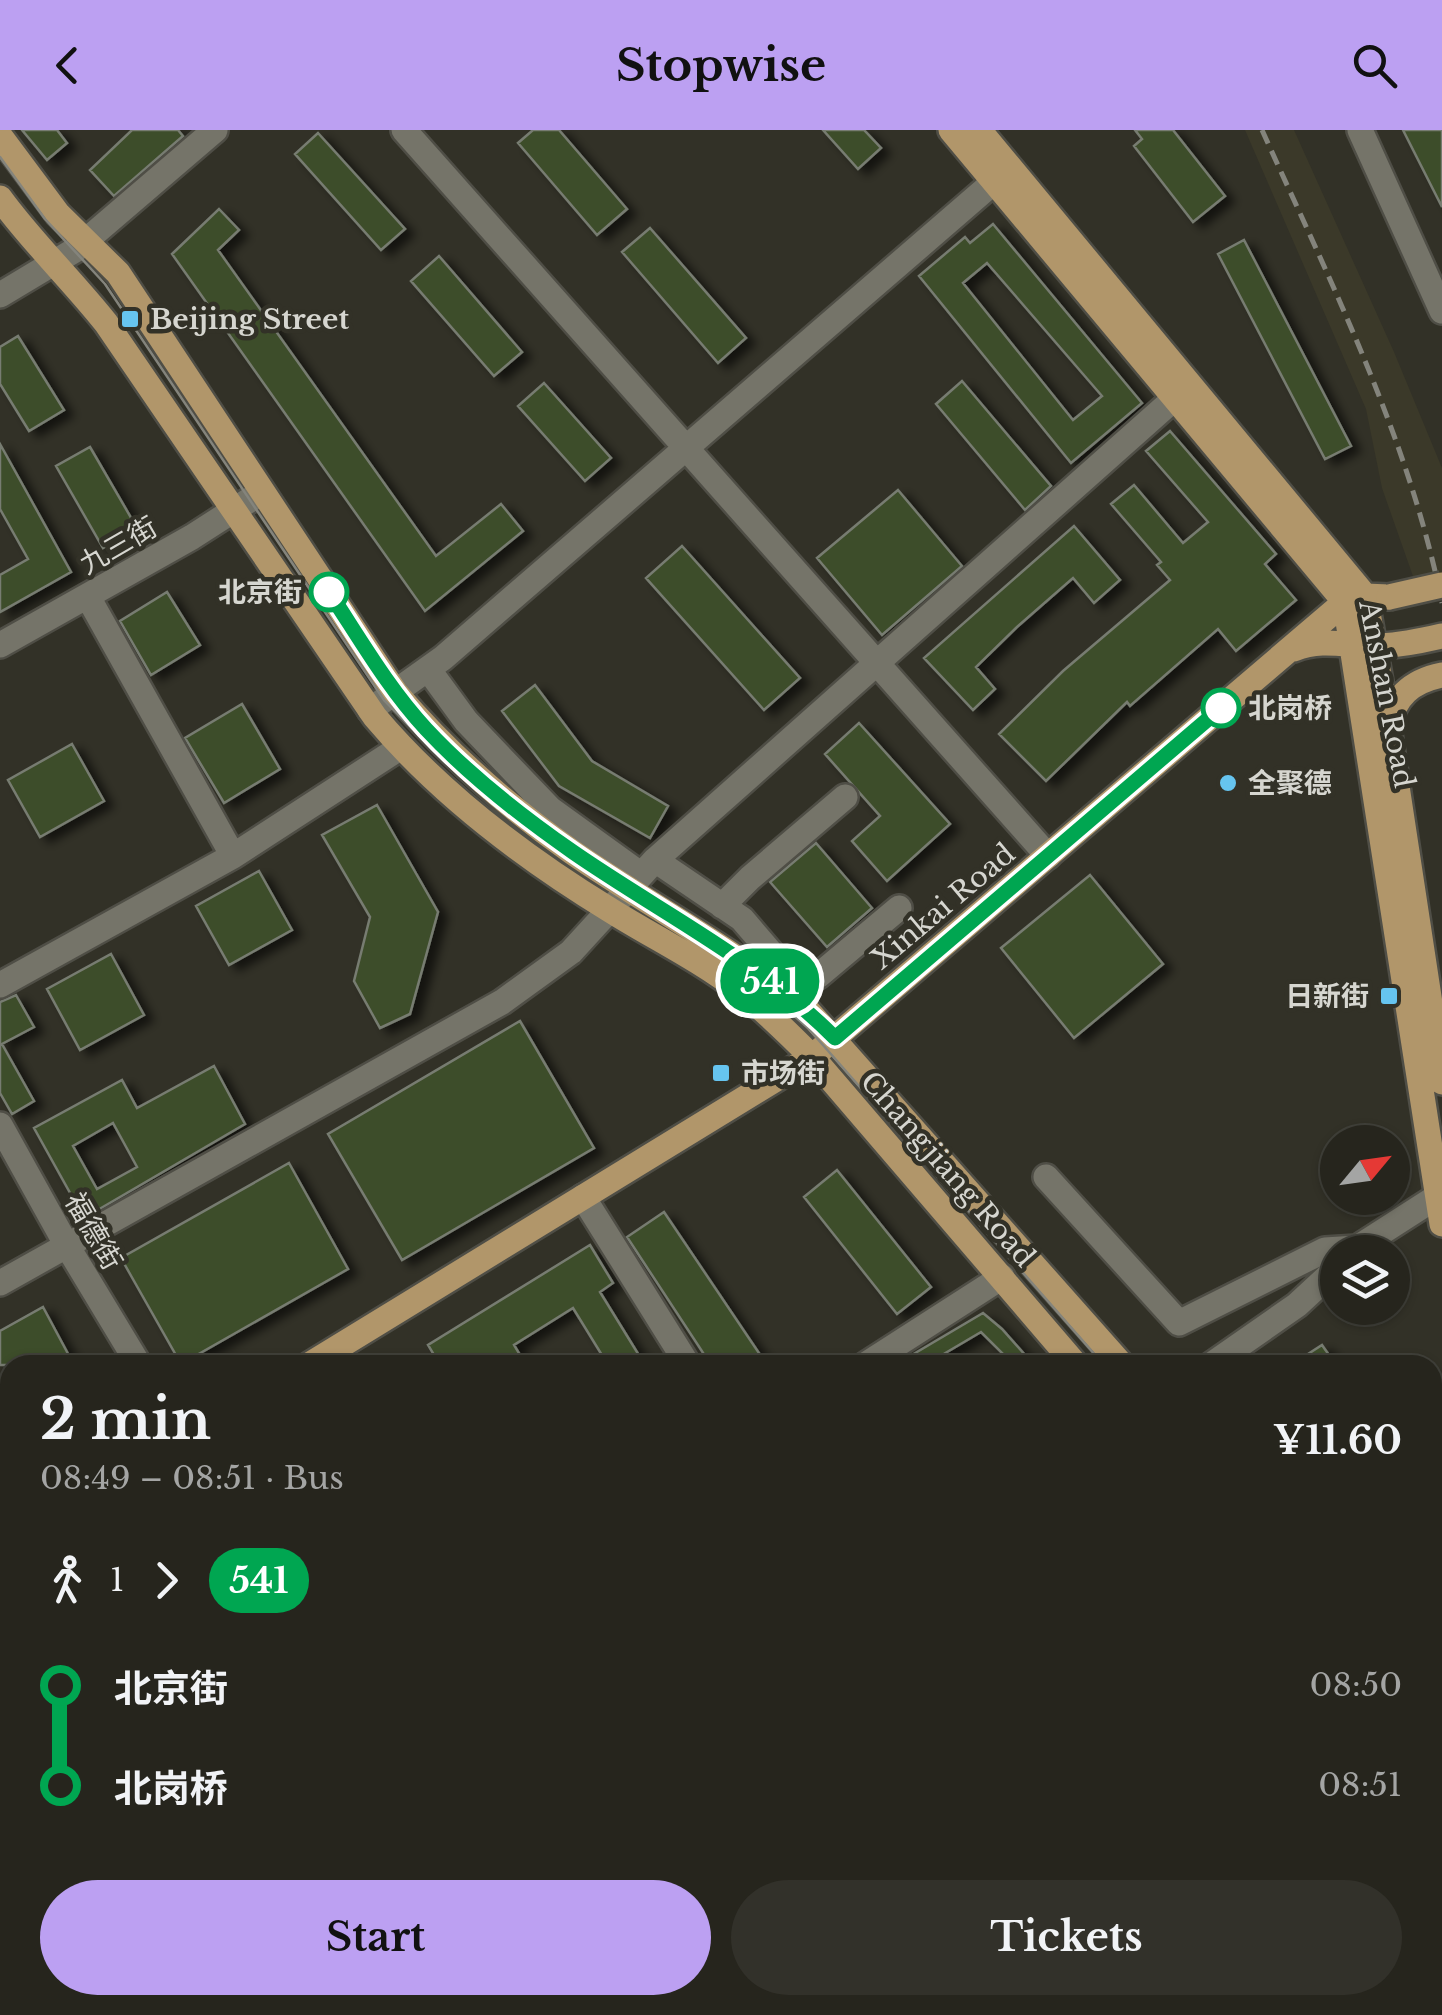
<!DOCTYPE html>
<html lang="en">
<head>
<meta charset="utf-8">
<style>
  :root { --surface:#26251d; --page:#32312a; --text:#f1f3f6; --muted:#a4a5a4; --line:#42423b; --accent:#bca0f2 }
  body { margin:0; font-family:"Libre Baskerville","Noto Sans SC",serif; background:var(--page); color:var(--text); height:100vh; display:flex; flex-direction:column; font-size:38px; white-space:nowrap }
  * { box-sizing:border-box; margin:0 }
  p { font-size:32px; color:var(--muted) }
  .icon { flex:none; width:55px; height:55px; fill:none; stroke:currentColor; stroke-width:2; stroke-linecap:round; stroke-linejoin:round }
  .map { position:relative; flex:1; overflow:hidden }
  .sheet { position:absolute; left:0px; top:1225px; width:1442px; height:660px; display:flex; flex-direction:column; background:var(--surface); border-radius:30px 30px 0 0; box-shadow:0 2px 8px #0004,0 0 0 2px var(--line) }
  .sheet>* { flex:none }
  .badge { padding:0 20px; border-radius:32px; font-size:35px; line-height:65px }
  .needle { width:65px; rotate:61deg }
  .tools { position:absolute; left:1320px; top:995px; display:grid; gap:20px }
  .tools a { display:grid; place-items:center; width:90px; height:90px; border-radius:50%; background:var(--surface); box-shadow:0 2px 8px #0004,0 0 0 2px var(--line); font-size:50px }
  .map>.badge { position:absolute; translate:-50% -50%; box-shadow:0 0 0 5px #fff }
  .legs { display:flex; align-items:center; gap:15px; height:110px; padding:0 40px; font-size:32px }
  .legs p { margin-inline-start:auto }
  .headline { display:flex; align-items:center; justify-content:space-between; height:170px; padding:0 40px }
  h1 { font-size:55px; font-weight:700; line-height:75px }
  .button { display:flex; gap:20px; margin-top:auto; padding:20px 40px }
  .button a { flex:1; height:115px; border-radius:60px; background:var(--accent); color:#111; font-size:40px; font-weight:700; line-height:115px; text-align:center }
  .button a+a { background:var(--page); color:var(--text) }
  ul { padding:0 40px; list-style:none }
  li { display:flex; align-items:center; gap:35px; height:100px; font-size:38px }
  li i { display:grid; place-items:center; width:15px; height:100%; margin:0 12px; background:currentColor }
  li i::after { content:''; width:25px; height:25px; margin:-12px; border:8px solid; border-radius:50%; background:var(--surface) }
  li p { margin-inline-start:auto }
  li:first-child i { background:linear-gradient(#0000 50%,currentColor 0) }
  li:last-child i { background:linear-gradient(currentColor 50%,#0000 0) }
  header { display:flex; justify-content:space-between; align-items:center; height:130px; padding:0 40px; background:var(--accent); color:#111; font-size:45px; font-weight:700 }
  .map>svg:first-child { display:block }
</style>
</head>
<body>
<header><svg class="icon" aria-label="back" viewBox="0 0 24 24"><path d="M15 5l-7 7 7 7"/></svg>Stopwise<svg class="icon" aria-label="search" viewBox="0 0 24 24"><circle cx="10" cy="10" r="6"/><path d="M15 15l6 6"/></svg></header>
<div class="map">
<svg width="1442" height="1885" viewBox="0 0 1442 1885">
  <defs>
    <filter id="shadow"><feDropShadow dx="9" dy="5.5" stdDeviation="5" flood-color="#0009"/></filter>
  </defs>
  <rect width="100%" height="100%" fill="#323127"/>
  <path fill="#3b3929" d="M1245,0H1294L1394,222L1442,338V446L1415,452L1382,358L1366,279Z
    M590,1875H782L773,1885H598Z"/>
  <path fill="#503525" d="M1442,1541V1885H875L870,1875H1432V1545Z"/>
  <path fill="#3e4d2a" stroke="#777c71" stroke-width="2.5" fill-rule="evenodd" filter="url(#shadow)" d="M22,0H57L67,13L47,30Z
    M132,0H178L183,6L114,66L90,40Z
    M533,0H559L627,79L597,105L518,13Z
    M823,0H864L881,18L858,39Z
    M1135,0H1173L1225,66L1193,92L1134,16L1142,9Z
    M1403,0H1442V77Z
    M318,3L405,99L381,120L295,24Z
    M219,79L239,100L218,120L436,426L501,374L523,401L425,481L172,124Z
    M993,94L1142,273L1071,333L919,146L965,107L970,113ZM987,133L1102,266L1073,290L963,153Z
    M650,98L746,208L718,233L622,122Z
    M1244,110L1351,316L1325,329L1218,124Z
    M439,126L522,222L494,246L411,151Z
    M18,206L64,280L29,301L0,254V217Z
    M962,251L1051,356L1025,380L936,274Z
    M544,253L611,328L585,351L518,276Z
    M1170,301L1276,424L1265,434L1296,470L1236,521L1218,499L1130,576L1127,572L1046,651L999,604L1063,541L1170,450L1157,435L1161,432L1111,374L1134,355L1183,413L1208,392L1146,321Z
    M0,314L71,442L0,482V445L28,429L0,379Z
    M90,317L137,398L103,418L56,336Z
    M898,360L962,436L882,505L817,428Z
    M1074,396L1120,450L1094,473L1073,448L1017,497L976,537L995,559L973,580L924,528Z
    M682,416L800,548L764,580L646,448Z
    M167,462L200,515L151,545L120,491Z
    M535,555L592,631L668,676L650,708L559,656L502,581Z
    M242,574L280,639L224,673L185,608Z
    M859,593L950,694L887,751L852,711L880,686L825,624Z
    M72,614L104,671L40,707L8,650Z
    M377,675L438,782L410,884L380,898L354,851L370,787L322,705Z
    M816,713L872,778L827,817L770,752Z
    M259,741L292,800L229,835L196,776Z
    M1090,745L1163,834L1074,908L1001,818Z
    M111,824L144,885L80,920L47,859Z
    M16,865L34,897L2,914L34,971L12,984L0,963V872Z
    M520,891L594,1018L402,1130L328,1004Z
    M214,936L245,994L84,1088L34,998L122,950L137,978ZM113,993L137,1037L97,1059L73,1016Z
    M289,1033L348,1139L181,1234L121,1128Z
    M837,1040L931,1157L897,1184L804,1067Z
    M664,1082L767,1235H711L627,1107Z
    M590,1115L613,1153L600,1162L645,1235H608L573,1178L514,1215L526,1235H440L428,1215Z
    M43,1177L74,1235H0V1201Z
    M983,1183L1002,1199L1034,1235H1014L981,1202L925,1235H895Z
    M1322,1215L1336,1235H1291Z"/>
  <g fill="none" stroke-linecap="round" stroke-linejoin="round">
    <defs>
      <path id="minor" d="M404,0L1048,726
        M1360,0L1442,181
        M0,165L75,120L215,0
        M88,467L233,726
        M0,515L192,407L262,362
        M428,539L466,591L550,679L640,744
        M370,580L443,528L1010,38
        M655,730L742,789L790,845L818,846L899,778
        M722,776L750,748L845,667
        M0,855L233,726L401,617
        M0,995L66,1114L139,1235
        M1046,1047L1179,1193L1325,1120L1357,1118L1438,1066
        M583,1067L688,1235
        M0,1153L502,872L571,822L655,730L1175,268
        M865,1235L1002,1147
        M1211,1235L1297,1175L1338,1137
        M1432,1370L1438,1366
        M0,1453L10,1466
        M1432,1558L1442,1553
        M0,1664L10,1673
        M0,1812L10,1801
        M1432,1814L1442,1812
        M573,1875L581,1885
        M876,1875L881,1885
        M1112,1875L1125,1885
        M1018,1885L1040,1875"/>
      <path id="major" d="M951,0L1345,472L1442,1094
        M979,0L1365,466L1388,597
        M0,6L58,84L118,143L395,562C446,622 507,676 572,722C650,776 735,820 808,881L1122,1235
        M0,68C32,112 72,150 106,193L375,587C440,664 525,728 610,780C653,807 699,829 739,860C765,880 789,904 812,927L1076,1235
        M1294,519C1323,507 1350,517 1380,516C1401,515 1421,511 1442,506
        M1442,545C1412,551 1394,566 1388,597L1442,952
        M309,1235L812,927L1345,472L1365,466L1389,467
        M0,1442L10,1432
        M1273,1875L1276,1885
        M1303,1875L1306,1885"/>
    </defs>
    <use href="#minor" stroke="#4f4e46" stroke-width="30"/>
    <use href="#major" stroke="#4f4e46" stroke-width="30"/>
    <use href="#minor" stroke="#757469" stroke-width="25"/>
    <use href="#major" stroke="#b1966a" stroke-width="25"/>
    <path stroke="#84847c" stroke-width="2.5" d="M0,27L45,89L105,154L384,570L444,631L523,697L592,747L750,847L808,898L1104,1235
      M1281,1875L1284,1885"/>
    <path stroke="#84847c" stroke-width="5" stroke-dasharray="15 8" stroke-linecap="butt" d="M1262,0C1331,153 1409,308 1442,473"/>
    <defs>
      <path id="major-bridge" d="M1389,467L1442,455"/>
    </defs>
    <use href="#major-bridge" stroke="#4f4e46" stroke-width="30" stroke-linecap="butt"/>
    <use href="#major-bridge" stroke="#b1966a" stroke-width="25"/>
  </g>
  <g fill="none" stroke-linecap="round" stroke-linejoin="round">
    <defs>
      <path id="line-1" d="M329,462C360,509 388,558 426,599C467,643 524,688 573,722C661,783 759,831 835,908L1221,578"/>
    </defs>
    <use href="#line-1" stroke="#fff" stroke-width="22"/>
    <use href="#line-1" stroke="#00a651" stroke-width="15"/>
  </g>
  <g fill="#66c4ef" stroke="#323127" stroke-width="4">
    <rect x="120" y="179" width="20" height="20" rx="5"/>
    <circle cx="1228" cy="653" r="10"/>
    <rect x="1379" y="856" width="20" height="20" rx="5"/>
    <rect x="711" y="933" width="20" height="20" rx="5"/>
  </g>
  <g fill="#fff" stroke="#00a651" stroke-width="5">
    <circle cx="329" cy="462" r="18"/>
    <circle cx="1221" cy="578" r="18"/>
  </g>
  <g text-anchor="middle" stroke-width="9" stroke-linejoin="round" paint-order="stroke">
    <g font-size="28" font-weight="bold" fill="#d6d6d0" stroke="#323127" text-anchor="start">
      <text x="150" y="199">Beijing Street</text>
      <text x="1248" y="663">全聚德</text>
      <text x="1369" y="876" text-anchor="end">日新街</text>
      <text x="741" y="953">市场街</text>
    </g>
    <g font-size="28" fill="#d6d6d0" stroke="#323127">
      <text transform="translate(118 415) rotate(-30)" y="10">九三街</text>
      <text transform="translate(1387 564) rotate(79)" y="10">Anshan Road</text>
      <text transform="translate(943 776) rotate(-40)" y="10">Xinkai Road</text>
      <text transform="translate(948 1039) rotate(49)" y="10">Changjiang Road</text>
      <text transform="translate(94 1101) rotate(60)" y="10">福德街</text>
    </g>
    <g font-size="28" font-weight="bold" fill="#d6d6d0" stroke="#323127" text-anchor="end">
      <text x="302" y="472">北京街</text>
      <text x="1248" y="588" text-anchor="start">北岗桥</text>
    </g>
  </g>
</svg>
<div class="tools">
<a><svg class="needle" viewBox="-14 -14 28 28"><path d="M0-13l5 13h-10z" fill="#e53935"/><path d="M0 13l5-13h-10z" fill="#a4a5a4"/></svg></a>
<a><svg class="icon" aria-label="layers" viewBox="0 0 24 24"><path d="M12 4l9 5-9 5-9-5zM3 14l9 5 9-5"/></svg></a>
</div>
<b class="badge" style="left:770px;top:851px;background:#00a651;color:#fff">541</b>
<section class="sheet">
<div class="headline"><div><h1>2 min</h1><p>08:49 – 08:51 · Bus</p></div><b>¥11.60</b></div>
<div class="legs"><svg class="icon" aria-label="walk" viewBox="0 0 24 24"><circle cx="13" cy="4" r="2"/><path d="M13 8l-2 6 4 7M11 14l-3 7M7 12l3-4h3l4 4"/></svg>1<svg class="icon" aria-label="forward" viewBox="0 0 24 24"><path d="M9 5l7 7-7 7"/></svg><b class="badge" style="background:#00a651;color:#fff">541</b></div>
<ul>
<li><i style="color:#00a651"></i><b>北京街</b><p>08:50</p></li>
<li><i style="color:#00a651"></i><b>北岗桥</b><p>08:51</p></li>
</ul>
<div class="button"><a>Start</a><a>Tickets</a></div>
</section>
</div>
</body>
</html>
